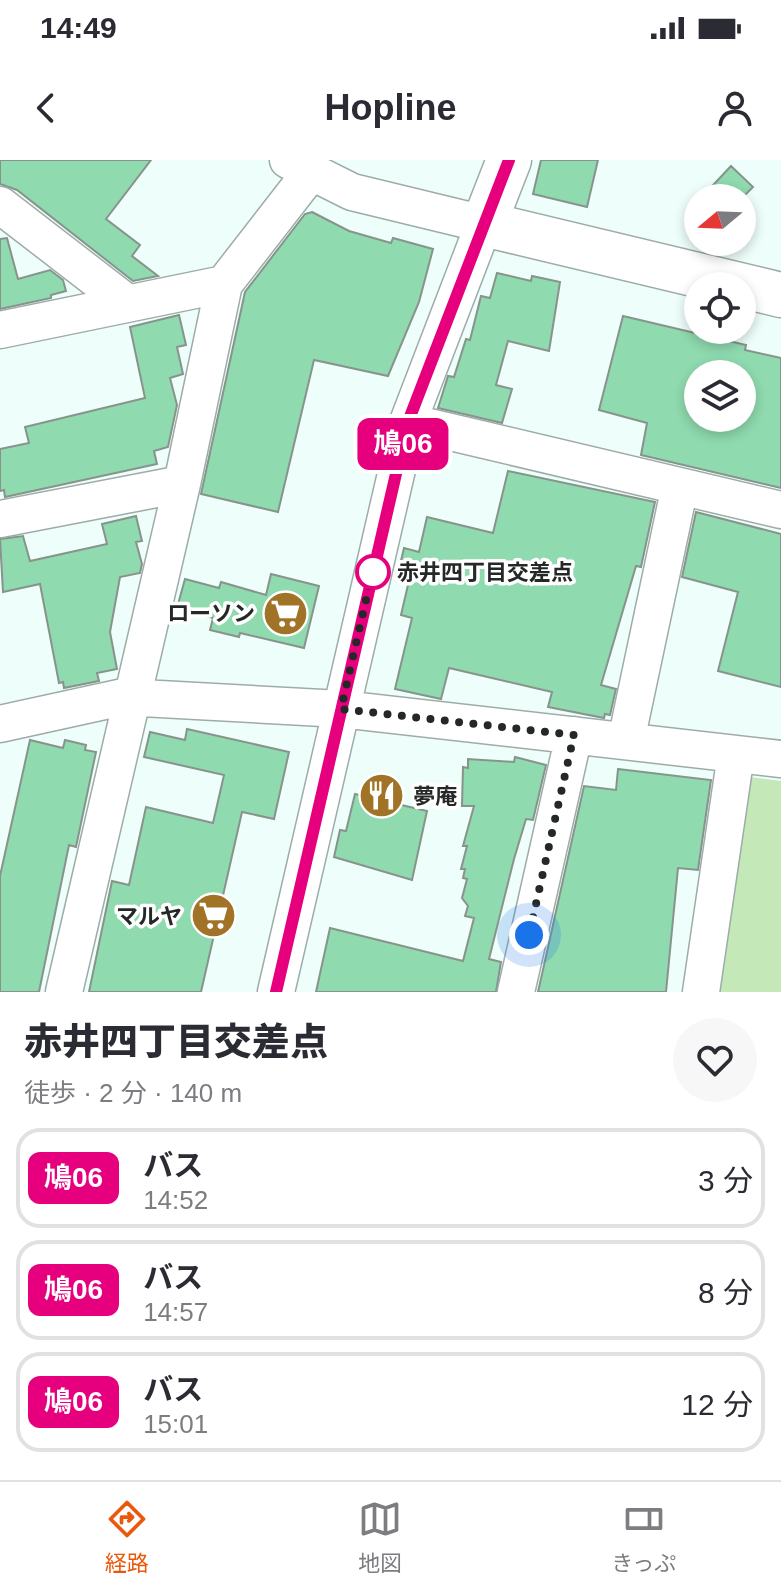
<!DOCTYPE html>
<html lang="ja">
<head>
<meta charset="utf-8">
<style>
  :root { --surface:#fff; --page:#f7f7f7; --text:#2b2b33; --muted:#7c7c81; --line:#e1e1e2; --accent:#ea580c }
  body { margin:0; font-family:Arial,"Noto Sans JP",sans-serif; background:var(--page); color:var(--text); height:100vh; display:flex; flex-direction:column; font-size:30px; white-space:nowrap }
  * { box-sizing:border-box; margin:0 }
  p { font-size:26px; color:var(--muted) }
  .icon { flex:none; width:44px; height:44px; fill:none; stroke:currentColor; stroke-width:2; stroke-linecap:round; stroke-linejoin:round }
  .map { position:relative; height:832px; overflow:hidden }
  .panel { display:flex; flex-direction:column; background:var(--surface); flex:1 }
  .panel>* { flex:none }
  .badge { padding:0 16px; border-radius:12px; font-size:28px; line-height:52px }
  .needle { width:52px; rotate:251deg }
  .fabs { position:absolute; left:684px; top:24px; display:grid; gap:16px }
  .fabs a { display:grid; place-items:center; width:72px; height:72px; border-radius:50%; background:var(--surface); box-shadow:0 4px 12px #0003; font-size:40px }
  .you { position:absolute; width:40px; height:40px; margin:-20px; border:6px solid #fff; border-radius:50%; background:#1a73e8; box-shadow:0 0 0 12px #1a73e833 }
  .map>.badge { position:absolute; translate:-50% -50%; box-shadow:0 0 0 4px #fff }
  .round { display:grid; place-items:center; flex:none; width:84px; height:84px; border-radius:42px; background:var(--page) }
  .overview { display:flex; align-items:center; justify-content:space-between; height:136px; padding:0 24px }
  h1 { font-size:38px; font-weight:800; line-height:60px }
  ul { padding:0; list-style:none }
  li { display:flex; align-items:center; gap:24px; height:100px; margin:0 16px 12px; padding:0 8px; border:4px solid var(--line); border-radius:24px }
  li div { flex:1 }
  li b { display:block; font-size:30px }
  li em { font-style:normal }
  li .badge { min-width:88px; font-weight:700; text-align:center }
  .status { display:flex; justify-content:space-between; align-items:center; height:56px; padding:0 40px; background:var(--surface); direction:ltr }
  .status svg { height:22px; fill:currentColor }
  header { display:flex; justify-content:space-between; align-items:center; height:104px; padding:0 24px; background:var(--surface); font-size:36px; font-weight:800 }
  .tab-bar { display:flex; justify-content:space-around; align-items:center; height:112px; border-top:2px solid var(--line); background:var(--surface); font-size:22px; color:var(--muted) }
  .tab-bar a { display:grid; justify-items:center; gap:4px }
  .tab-bar .active { color:var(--accent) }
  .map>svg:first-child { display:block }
</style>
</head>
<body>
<div class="status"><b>14:49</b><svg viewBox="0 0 49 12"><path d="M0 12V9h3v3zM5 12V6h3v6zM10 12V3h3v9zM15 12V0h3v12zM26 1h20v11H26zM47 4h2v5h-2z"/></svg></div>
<header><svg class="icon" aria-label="back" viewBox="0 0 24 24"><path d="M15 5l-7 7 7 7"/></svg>Hopline<svg class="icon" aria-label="person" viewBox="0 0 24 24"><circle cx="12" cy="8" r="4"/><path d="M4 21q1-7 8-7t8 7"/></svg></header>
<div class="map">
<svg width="781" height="832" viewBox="0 0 781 832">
  <rect width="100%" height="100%" fill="#eefefa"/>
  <path fill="#c4e8b8" d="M750,617L781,621V832H717Z"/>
  <path fill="#8fdaaf" stroke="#88938c" stroke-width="2" fill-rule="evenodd" d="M0,0H151L106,59L140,85L132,96L158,116L133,121L17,30L0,24Z
    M541,0H598L587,47L533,34Z
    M731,6L753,27L742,38H701Z
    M312,52L349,71L391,83L393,78L433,89L419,142L388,216L314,200L278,352L201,334L245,132L305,54Z
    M7,78L18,119L50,110L63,120L66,131L51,135V138L0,149V79Z
    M497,113L531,121L532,116L560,122L549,191L508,181L496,225L512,229L502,263L438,248L448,216L454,217L466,179L470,180L481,136L490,138Z
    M179,155L186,185L177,187L183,214L170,218L177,245L168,287L154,291L157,304L5,337L4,330L0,331V289L29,283L25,267L145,238L130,167Z
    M623,156L746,185L745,190L781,198V328L641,295L647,263L599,250ZM698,214H742V258H698Z
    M508,311L655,342L641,407L636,406L601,525L616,529L610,555L605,554L604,558L548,547L552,532L449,508L441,539L395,529L412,458L401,455L411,412L399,409L404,388L419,392L427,357L493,373Z
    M696,352L781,374V527L718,511L738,432L682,417Z
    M136,356L142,381L136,382L142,404L140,413L120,417L110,472L117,509L97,513L99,521L64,528L63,522L59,523L40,424L3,432L0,379L23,376L30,401L107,384L102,364Z
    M271,414L319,426L304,488L240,473L239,477L210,470L213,458L177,448L185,419L219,428L221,422L266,435Z
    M187,569L289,592L274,659L242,652L201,832H89L112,721L129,725L146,647L213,663L224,615L144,597L150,572L185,580Z
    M30,580L63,588L65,580L86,585L85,590L96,592L76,687L69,685L39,832H0V716Z
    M515,597L546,605L533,660L526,659L514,699L489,799L501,802L496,832H316L330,768L463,801L474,758L465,756L468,746L462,738L467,719L463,718L465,709H461L467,686H463L474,646H462L463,607L468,608V599L514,602Z
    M618,609L711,620L698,710L678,708L666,832H538L584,626L616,630Z
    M355,634L427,651L412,720L334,697L340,670L346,671Z"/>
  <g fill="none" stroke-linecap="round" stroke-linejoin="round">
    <defs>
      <path id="minor" d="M0,45L127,143
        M0,170L224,124
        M408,262L781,350
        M0,359L182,324
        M0,564L123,537L341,549L781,599
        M626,581L680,326
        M64,832L182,324L224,124L311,12
        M276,832L408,262L484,64L352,32L288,0
        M516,832L574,575
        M701,832L736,594"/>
      <path id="major" d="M509,0L484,64L781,135"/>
    </defs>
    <use href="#minor" stroke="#9eaca9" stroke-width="39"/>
    <use href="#major" stroke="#9eaca9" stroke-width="47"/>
    <use href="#minor" stroke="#fff" stroke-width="36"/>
    <use href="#major" stroke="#fff" stroke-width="44"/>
  </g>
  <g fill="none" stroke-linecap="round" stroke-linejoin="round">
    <defs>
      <path id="line" d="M276,832L408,262L509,0"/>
    </defs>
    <use href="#line" stroke="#fff" stroke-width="18"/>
    <use href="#line" stroke="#e6007e" stroke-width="12"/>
    <path stroke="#242928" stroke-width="8" stroke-dasharray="0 14.4" d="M373,412L374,405L341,549L574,575L529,775"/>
  </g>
  <defs>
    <symbol id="supermarket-disc" viewBox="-11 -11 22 22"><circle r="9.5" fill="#a17326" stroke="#fff"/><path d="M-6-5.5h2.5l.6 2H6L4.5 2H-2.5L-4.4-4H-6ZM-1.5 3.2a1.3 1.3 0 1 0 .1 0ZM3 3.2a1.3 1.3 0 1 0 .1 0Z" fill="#fff"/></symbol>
    <symbol id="restaurant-disc" viewBox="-11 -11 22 22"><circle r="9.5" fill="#a17326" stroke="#fff"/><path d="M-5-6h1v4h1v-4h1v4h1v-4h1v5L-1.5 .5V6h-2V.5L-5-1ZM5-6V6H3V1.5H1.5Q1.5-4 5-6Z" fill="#fff"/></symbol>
  </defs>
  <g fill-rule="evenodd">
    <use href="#supermarket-disc" x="260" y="428" width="51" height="51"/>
    <use href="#restaurant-disc" x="356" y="610" width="51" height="51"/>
    <use href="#supermarket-disc" x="188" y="730" width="51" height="51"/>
  </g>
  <circle fill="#fff" stroke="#e6007e" stroke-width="4" cx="373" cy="412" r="16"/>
  <g text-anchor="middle" stroke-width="7" stroke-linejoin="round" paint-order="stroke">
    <g font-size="22" font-weight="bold" fill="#242928" stroke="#fff" text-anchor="start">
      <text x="397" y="420">赤井四丁目交差点</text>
    </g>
    <g font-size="22" font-weight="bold" fill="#242928" stroke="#fff" text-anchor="end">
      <text x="255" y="461">ローソン</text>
      <text x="413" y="644" text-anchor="start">夢庵</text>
      <text x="182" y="764">マルヤ</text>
    </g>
  </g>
</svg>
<div class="fabs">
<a><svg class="needle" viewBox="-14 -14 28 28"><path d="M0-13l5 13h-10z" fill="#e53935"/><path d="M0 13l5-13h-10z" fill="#7c7c81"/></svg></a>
<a><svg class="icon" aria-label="locate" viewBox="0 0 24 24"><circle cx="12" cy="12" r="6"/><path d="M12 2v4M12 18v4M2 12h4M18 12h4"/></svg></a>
<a><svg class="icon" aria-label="layers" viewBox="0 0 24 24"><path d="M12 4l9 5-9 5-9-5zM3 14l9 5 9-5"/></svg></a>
</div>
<div class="you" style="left:529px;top:775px"></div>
<b class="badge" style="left:403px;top:284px;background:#e6007e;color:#fff">鳩06</b>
</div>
<section class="panel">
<div class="overview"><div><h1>赤井四丁目交差点</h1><p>徒歩 · 2 分 · 140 m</p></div><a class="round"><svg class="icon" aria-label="heart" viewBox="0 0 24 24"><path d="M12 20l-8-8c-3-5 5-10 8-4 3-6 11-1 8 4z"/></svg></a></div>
<ul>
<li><span class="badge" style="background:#e6007e;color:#fff">鳩06</span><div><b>バス</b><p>14:52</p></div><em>3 分</em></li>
<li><span class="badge" style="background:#e6007e;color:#fff">鳩06</span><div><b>バス</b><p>14:57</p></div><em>8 分</em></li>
<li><span class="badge" style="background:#e6007e;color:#fff">鳩06</span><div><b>バス</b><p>15:01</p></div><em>12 分</em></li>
</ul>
</section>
<nav class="tab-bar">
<a class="active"><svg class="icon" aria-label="directions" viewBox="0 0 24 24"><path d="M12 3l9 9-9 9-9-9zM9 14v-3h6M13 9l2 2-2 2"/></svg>経路</a>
<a><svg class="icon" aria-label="map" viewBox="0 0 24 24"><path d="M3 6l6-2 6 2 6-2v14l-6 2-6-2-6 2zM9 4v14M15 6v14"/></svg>地図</a>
<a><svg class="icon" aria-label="tickets" viewBox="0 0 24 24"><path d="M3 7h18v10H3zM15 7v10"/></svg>きっぷ</a>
</nav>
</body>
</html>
